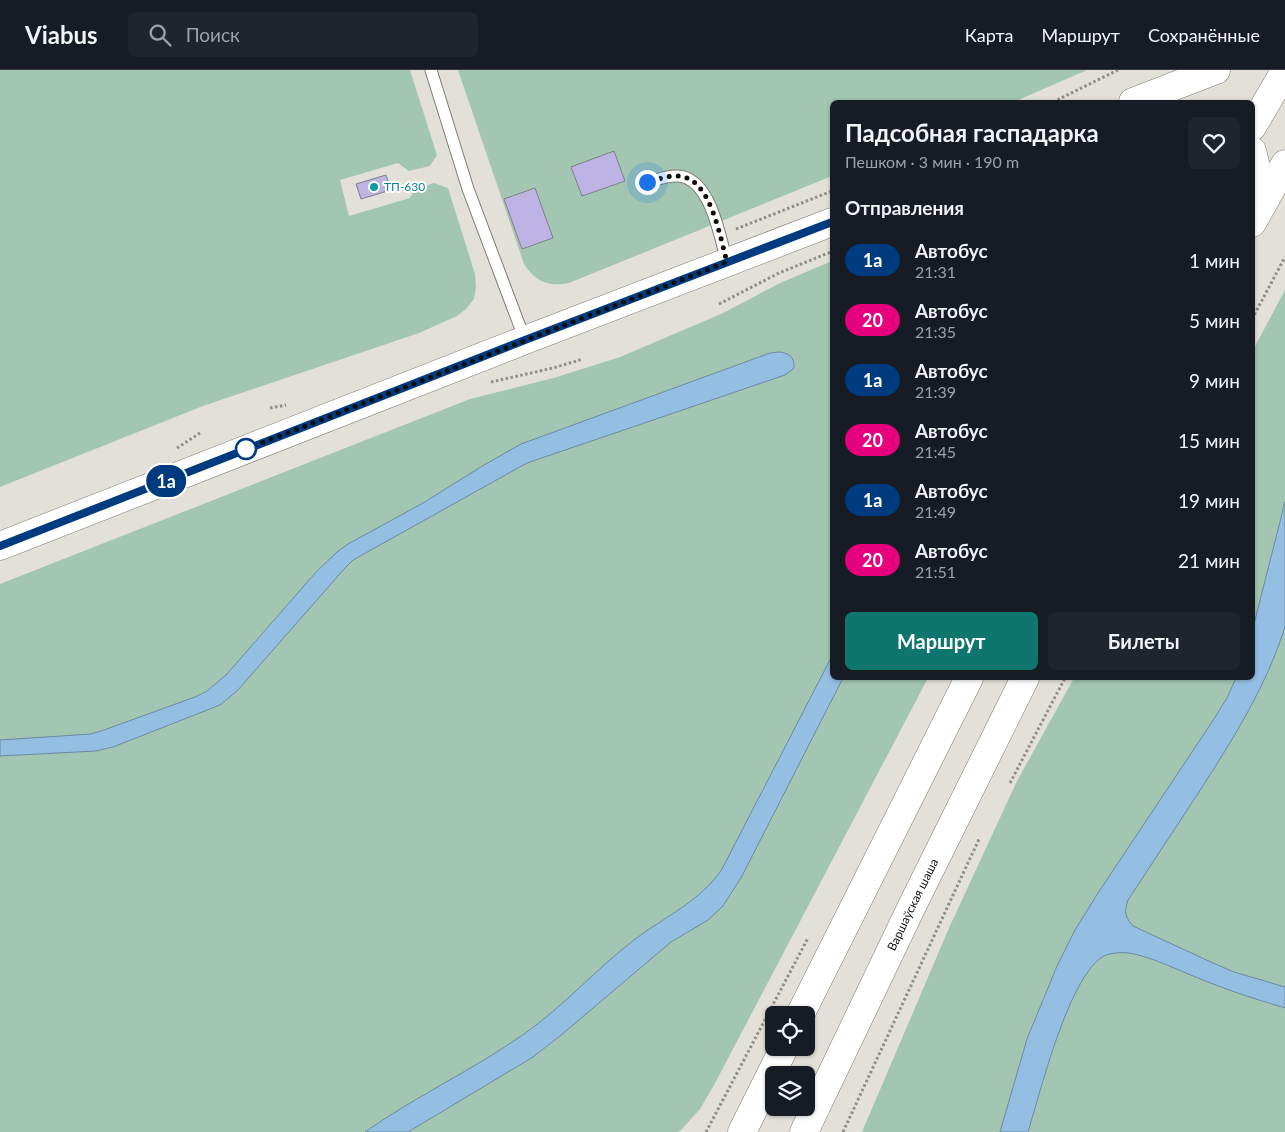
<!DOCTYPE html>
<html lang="ru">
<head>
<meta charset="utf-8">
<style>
  :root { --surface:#171b24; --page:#20242c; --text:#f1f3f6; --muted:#9ea1a6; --line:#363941; --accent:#0f766e }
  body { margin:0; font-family:Lato,sans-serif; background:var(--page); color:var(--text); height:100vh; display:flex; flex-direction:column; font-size:19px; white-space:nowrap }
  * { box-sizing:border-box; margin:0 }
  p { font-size:16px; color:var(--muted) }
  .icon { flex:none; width:28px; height:28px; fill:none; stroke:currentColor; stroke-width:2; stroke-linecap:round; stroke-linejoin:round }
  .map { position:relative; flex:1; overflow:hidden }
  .drawer { position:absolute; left:830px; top:30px; width:425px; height:580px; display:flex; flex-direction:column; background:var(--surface); border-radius:8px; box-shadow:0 1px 4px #0004 }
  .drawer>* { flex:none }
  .badge { padding:0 10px; border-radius:16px; font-size:18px; line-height:32px }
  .controls { position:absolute; left:765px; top:936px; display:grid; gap:10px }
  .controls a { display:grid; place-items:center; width:50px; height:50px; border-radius:8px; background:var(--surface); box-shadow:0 1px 4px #0004; font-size:25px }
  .you { position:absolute; width:25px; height:25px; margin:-12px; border:4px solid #fff; border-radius:50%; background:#1a73e8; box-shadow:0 0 0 8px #1a73e833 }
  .map>.badge { position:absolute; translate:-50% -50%; box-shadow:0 0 0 2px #fff }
  h2 { padding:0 15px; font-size:19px; line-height:45px }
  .round { display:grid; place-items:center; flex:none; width:52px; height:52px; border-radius:8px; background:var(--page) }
  .head { display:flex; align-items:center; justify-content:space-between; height:85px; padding:0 15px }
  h1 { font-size:24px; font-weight:700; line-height:38px }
  .primary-button { display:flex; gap:10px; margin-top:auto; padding:10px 15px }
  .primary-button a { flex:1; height:58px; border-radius:8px; background:var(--accent); color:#fff; font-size:20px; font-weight:700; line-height:58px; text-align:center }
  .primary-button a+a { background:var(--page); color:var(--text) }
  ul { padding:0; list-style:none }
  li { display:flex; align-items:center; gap:15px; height:60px; padding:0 15px }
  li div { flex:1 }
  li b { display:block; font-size:19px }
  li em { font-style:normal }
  li .badge { min-width:55px; font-weight:700; text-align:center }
  header { display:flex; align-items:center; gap:30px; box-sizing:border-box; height:70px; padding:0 25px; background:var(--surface); border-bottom:1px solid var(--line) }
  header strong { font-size:24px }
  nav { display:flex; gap:28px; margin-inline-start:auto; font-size:18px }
  .search { width:350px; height:45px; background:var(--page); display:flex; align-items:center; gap:12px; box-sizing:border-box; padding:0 18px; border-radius:8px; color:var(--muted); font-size:19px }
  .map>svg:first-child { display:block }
</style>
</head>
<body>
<header>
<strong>Viabus</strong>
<div class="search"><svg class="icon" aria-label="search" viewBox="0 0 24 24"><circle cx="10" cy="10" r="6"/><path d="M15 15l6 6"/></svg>Поиск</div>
<nav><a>Карта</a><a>Маршрут</a><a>Сохранённые</a></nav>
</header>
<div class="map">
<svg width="1285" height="1062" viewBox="0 0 1285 1062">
  <rect width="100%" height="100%" fill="#e3e0d9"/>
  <path fill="#a2c6b2" d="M0,0H410L437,85L430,96L409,101L398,93L340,110L349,146L410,128L415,119L434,113L448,118L475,204L476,216L474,229L466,239L457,246L419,263L203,336L0,417Z
    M458,0H1087L1014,32H832V106L569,213C548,217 536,212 524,194Z
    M832,191V608H928L714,1015L700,1039L681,1060L678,1062H0V514L470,329L557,307L620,287L721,244L780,213Z
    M1285,220V1062H862L949,858L1017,711L1074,608H1252L1253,280Z"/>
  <path fill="#94bfe3" stroke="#6c8aa2" d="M779,282C789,283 795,287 794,298L785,305L527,393L353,490L345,498L237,621L220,635L113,677L96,681L0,686V670L91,664L104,660L195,627L207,621L227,604L317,501L337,482L348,474L423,433L484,395L521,374L770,283Z
    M1285,432V557C1266,617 1233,669 1199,722C1175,758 1152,794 1128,830C1124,842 1125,847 1133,856L1213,893L1234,902L1285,917V938C1255,929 1227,920 1198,908C1178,900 1156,889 1134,884C1126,882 1112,882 1104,886C1069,905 1040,1023 1028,1062H1000L1027,969L1057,896L1075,860L1098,823L1214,649L1227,628L1236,608H1252L1253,558Z
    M832,586V608H843L742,806L723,836L708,850L671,872L560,966L533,987L408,1062H365C416,1026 473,1000 524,964C564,936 596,899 634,870C664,847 701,831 722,799Z"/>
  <path fill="#bdb4e5" stroke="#807f86" d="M614,81L625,111L582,126L571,97Z
    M386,105L391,120L361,129L356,114Z
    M535,118L553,168L522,179L504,129Z"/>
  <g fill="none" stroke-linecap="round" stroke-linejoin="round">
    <defs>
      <path id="lane" d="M431,0L468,119L525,270
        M647,112C657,110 668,105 678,106C711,108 720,168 727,192"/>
      <path id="secondary" d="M1133,32L1216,0
        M0,476L525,270L832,152"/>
      <g id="highway">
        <path d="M1252,57L1285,1"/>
        <path d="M1252,81L1259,110L1258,140"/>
        <path d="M1252,153L1285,94"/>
        <path d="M800,945L969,608"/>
        <path d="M742,1062L784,978"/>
        <path id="s1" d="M804,1062L913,834L1025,608"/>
      </g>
    </defs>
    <use href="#lane" stroke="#807d77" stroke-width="13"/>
    <use href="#secondary" stroke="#807d77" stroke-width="29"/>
    <use href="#highway" stroke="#807d77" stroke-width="29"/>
    <path stroke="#908d88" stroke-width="3" stroke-dasharray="2.5 2.5" stroke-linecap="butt" d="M1053,32L1118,0
      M736,159L832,121
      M719,234L779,203L831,182
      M1252,249L1285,187
      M491,312L553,298L583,289
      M270,338L286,335
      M177,378L200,363
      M1010,713L1065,608
      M706,1062L808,868
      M843,1062L980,767"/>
    <use href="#lane" stroke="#fff" stroke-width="11"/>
    <use href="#secondary" stroke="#fff" stroke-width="28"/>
    <use href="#highway" stroke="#fff" stroke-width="28"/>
  </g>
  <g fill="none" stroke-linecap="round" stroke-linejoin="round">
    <defs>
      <path id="line" d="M0,476L525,270L832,152"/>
    </defs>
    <use href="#line" stroke="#fff" stroke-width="11"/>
    <use href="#line" stroke="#003b80" stroke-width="8"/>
    <path stroke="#100e0c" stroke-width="5" stroke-dasharray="0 9" d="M246,379L727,192C720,168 711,107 678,106C668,105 657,110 647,112"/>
  </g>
  <circle fill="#0f9aa8" stroke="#fff" stroke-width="2" cx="374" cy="117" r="5"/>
  <circle fill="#fff" stroke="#003b80" stroke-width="2.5" cx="246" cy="379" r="10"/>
  <g text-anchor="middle" stroke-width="4" stroke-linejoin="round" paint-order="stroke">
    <g font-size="12" fill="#0d838f" stroke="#fff" text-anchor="start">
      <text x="384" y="121">ТП-630</text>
    </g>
    <g font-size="12" fill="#100e0c" stroke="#fff">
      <text dy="4" stroke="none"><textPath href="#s1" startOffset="252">Варшаўская шаша</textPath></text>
    </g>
  </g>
</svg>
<div class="controls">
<a><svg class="icon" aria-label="locate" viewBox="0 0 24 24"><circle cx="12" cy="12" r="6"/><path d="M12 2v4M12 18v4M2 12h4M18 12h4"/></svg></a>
<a><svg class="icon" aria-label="layers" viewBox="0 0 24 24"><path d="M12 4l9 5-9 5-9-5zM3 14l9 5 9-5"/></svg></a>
</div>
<div class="you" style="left:647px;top:112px"></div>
<b class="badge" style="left:166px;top:411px;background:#003b80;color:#fff">1а</b>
<section class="drawer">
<div class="head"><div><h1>Падсобная гаспадарка</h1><p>Пешком · 3 мин · 190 m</p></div><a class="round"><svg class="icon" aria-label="heart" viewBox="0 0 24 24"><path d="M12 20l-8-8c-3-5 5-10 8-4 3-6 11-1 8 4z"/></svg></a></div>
<h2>Отправления</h2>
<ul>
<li><span class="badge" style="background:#003b80;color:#fff">1а</span><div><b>Автобус</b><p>21:31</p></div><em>1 мин</em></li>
<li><span class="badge" style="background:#e6007e;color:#fff">20</span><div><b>Автобус</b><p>21:35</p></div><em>5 мин</em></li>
<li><span class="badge" style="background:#003b80;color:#fff">1а</span><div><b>Автобус</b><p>21:39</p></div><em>9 мин</em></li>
<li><span class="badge" style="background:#e6007e;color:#fff">20</span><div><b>Автобус</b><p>21:45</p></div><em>15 мин</em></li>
<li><span class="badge" style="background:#003b80;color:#fff">1а</span><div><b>Автобус</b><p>21:49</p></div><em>19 мин</em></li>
<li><span class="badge" style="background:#e6007e;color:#fff">20</span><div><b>Автобус</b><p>21:51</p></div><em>21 мин</em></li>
</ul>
<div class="primary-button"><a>Маршрут</a><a>Билеты</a></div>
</section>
</div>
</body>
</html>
